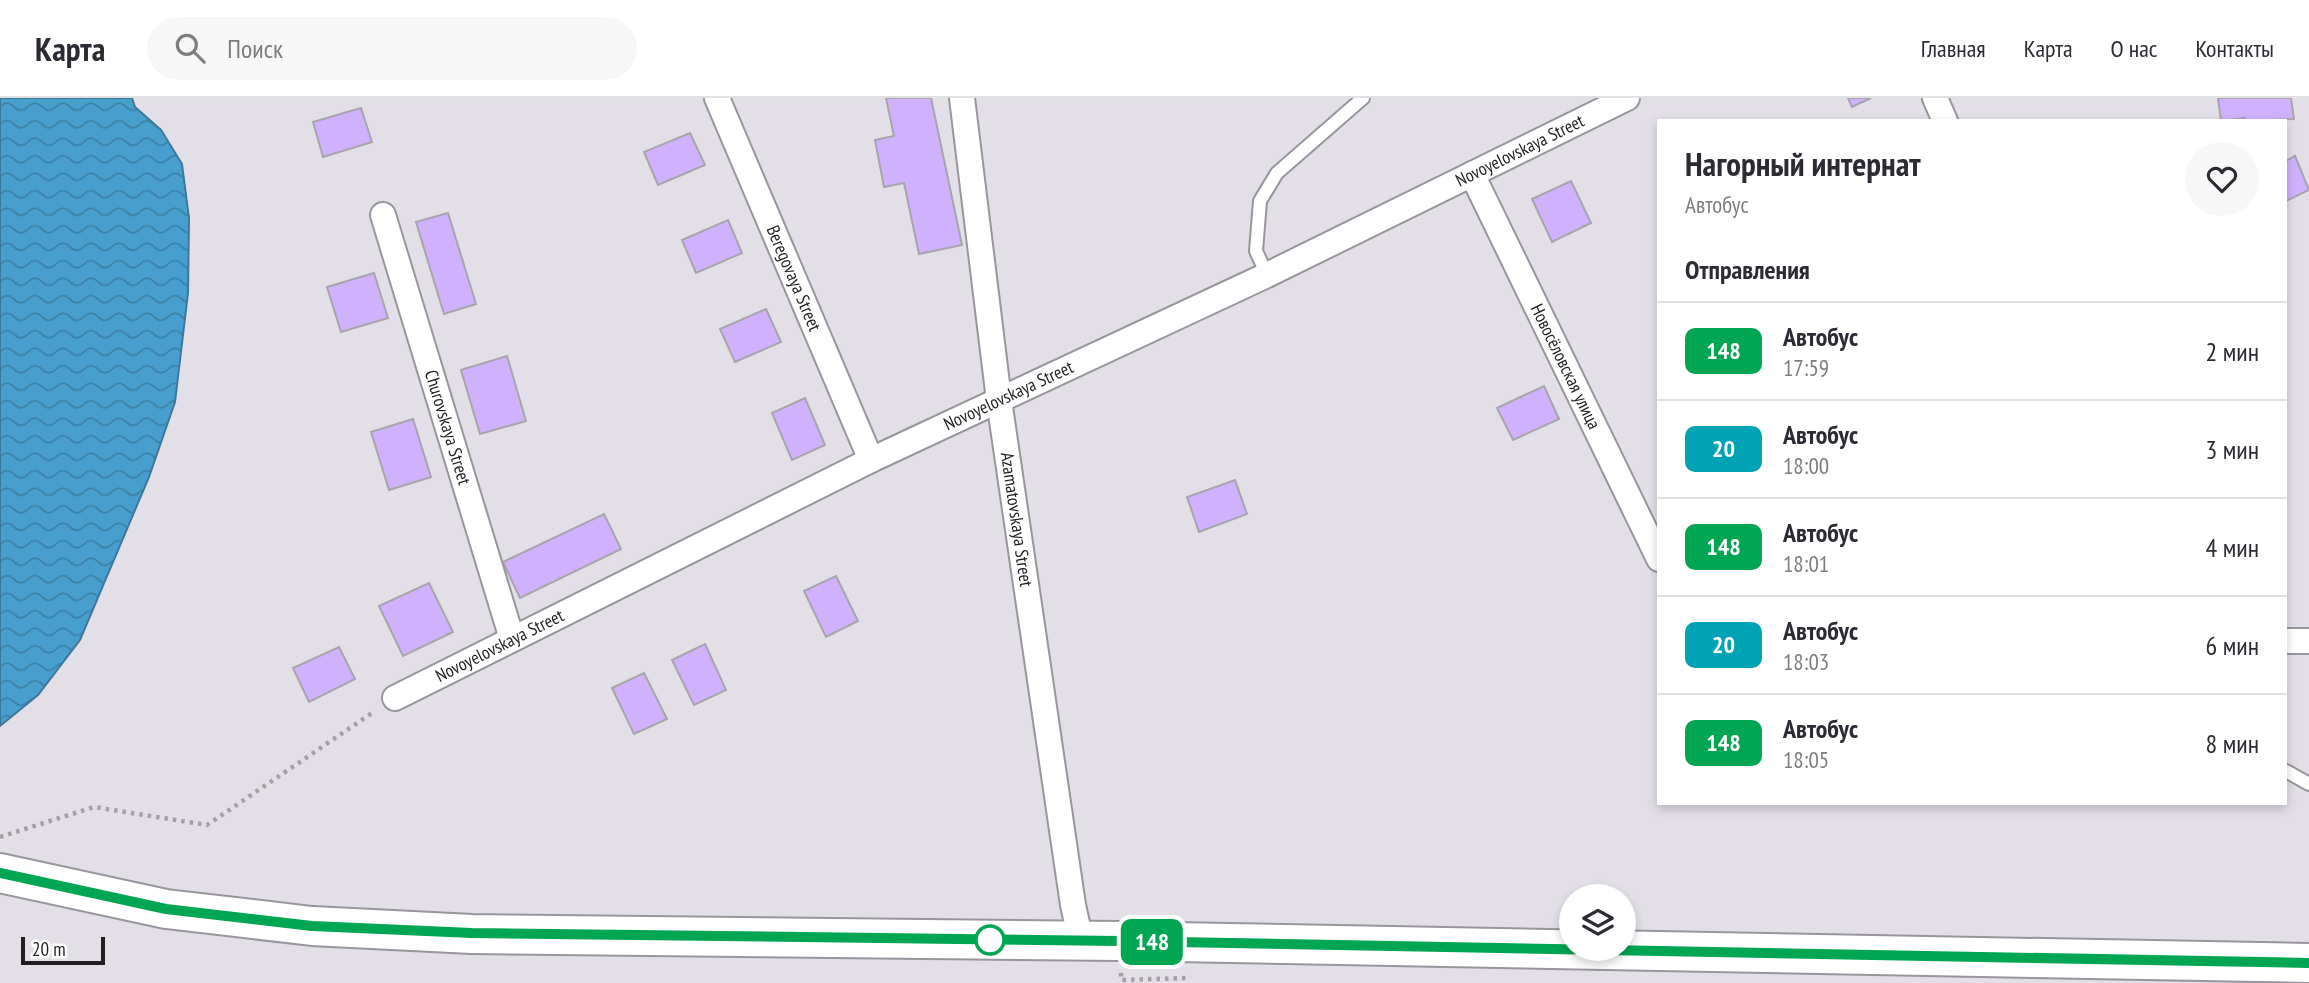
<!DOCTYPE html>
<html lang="ru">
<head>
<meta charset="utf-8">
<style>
  :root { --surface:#fff; --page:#f7f7f7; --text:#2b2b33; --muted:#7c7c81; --line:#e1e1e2 }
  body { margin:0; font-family:"PT Sans Narrow",sans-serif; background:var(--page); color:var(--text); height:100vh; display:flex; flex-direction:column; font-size:26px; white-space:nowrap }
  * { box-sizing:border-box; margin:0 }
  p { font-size:23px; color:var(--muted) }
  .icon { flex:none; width:38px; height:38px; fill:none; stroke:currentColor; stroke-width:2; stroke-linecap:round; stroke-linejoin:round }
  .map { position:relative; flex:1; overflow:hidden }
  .details { position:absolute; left:1657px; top:21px; width:630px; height:686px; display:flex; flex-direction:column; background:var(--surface); border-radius:0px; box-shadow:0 4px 10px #0003 }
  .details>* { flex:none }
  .badge { padding:0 14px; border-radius:10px; font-size:24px; line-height:46px }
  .fabs { position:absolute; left:1559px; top:786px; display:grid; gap:14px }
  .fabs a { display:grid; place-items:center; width:77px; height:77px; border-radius:50%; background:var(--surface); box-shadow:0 4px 10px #0003; font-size:35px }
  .scale { position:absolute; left:21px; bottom:18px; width:84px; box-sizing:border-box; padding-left:7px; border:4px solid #201e21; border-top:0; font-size:19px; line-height:24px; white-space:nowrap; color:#201e21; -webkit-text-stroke:5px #fff; paint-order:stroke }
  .map>.badge { position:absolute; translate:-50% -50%; box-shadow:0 0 0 4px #fff }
  h2 { padding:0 28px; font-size:26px; line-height:63px }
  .round { display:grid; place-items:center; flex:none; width:74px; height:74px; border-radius:37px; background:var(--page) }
  .head { display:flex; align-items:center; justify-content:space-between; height:119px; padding:0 28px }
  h1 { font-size:33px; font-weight:700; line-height:52px }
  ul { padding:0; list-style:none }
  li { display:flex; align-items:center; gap:21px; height:98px; padding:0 28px; border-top:2px solid var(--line) }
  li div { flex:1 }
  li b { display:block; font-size:26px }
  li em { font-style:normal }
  li .badge { min-width:77px; font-weight:700; text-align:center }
  header { display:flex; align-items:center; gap:42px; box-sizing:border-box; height:98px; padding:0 35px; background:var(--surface); border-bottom:2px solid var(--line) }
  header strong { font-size:33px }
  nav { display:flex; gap:38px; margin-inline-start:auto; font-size:24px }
  .search { width:490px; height:63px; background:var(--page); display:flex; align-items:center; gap:18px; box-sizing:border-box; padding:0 24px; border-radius:38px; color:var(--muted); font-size:26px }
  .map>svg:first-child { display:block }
</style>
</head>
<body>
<header>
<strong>Карта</strong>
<div class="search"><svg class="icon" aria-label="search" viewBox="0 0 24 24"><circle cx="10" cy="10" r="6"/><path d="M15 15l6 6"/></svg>Поиск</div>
<nav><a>Главная</a><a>Карта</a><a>О нас</a><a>Контакты</a></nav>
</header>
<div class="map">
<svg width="2309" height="885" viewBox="0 0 2309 885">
  <defs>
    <pattern id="water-waves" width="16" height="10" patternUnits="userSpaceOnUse" patternTransform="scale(1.75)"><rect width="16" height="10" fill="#489fce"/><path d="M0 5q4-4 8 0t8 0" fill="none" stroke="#3c81a7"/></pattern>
  </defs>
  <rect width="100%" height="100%" fill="#e3dfe7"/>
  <path fill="url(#water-waves)" stroke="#3c789a" stroke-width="2" d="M0,0H132L135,9L161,32L182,66L189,120L188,195L175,304L149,379L80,542L38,597L0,628Z"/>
  <path fill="#cfb1fd" stroke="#a7a4ac" stroke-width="2" d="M886,0H931L962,147L919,156L904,85L884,89L875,42L894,38Z
    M1848,0H1871L1852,9Z
    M2218,0H2291L2294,21L2245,23V20L2221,23Z
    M361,10L372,44L323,59L313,24Z
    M690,35L705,67L658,87L644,54Z
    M2295,58L2309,92L2286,103V63Z
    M1571,83L1591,125L1552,144L1532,101Z
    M448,115L476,206L444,216L416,124Z
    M728,122L742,155L696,175L682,142Z
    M374,175L388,220L341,234L327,189Z
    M766,211L781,244L735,264L720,231Z
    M507,258L526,323L480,336L461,272Z
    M1544,288L1559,321L1513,342L1497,310Z
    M805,300L825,347L792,362L772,315Z
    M413,321L431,379L389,392L371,334Z
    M1235,382L1247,416L1199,434L1187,399Z
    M604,416L621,451L520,500L503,464Z
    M836,478L858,523L826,539L804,493Z
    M429,485L453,534L403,558L379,508Z
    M705,546L726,592L694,607L672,562Z
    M339,549L355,581L309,604L293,570Z
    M644,575L667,621L634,636L612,590Z"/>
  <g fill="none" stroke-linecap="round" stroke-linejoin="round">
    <defs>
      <path id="lane" d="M1267,177L1256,153L1260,103L1277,75L1363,0
        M2286,673L2309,686"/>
      <g id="street">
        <path id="s1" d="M717,0L871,362"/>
        <path id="s2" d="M962,0L999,302L1073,807L1081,843"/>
        <path d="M1935,0L1945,23"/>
        <path id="s3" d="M1472,76L1659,461"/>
        <path id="s4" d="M383,117L512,541"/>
        <path d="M2286,543H2309"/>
        <path id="s5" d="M395,600L871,362L1267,177L1627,0"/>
      </g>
      <path id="primary" d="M0,775L166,811L312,828L472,836L1120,843L2309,865"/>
    </defs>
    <use href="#lane" stroke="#98959c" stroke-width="16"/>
    <use href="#street" stroke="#98959c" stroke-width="28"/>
    <use href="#primary" stroke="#98959c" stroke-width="42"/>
    <path stroke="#a3a0a6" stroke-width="4.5" stroke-dasharray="3.5 5" stroke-linecap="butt" d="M0,739L94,709L207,727L375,613
      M1121,875V882L1186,880"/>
    <use href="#lane" stroke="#fff" stroke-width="12"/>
    <use href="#street" stroke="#fff" stroke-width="24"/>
    <use href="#primary" stroke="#fff" stroke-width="38"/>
  </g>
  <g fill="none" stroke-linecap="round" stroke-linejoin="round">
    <defs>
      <path id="line" d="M0,775L166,811L312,828L472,835L1120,843L2309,865"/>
    </defs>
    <use href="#line" stroke="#fff" stroke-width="16"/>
    <use href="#line" stroke="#00a651" stroke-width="10"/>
  </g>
  <circle fill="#fff" stroke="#00a651" stroke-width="3.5" cx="990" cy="842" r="14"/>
  <g text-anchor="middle" stroke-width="5" stroke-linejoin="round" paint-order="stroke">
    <g font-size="18" fill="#201e21" stroke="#fff">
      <text dy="6" stroke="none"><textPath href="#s5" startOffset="1251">Novoyelovskaya Street</textPath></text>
      <text dy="6" stroke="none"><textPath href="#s1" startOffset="196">Beregovaya Street</textPath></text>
      <text dy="6" stroke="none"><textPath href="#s3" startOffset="214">Новосёловская улица</textPath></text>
      <text dy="6" stroke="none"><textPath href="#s5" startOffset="684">Novoyelovskaya Street</textPath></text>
      <text dy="6" stroke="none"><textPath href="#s4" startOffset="222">Churovskaya Street</textPath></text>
      <text dy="6" stroke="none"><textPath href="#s2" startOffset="425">Azamatovskaya Street</textPath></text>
      <text dy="6" stroke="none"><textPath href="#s5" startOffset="117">Novoyelovskaya Street</textPath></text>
    </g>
  </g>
</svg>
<div class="fabs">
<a><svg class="icon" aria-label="layers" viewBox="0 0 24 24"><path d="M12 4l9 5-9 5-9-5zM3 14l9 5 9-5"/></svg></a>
</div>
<div class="scale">20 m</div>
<b class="badge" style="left:1152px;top:844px;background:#00a651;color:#fff">148</b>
<section class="details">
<div class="head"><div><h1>Нагорный интернат</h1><p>Автобус</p></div><a class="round"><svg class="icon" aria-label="heart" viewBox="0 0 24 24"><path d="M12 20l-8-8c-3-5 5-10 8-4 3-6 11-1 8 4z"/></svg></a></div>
<h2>Отправления</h2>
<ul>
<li><span class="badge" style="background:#00a651;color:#fff">148</span><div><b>Автобус</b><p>17:59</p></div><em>2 мин</em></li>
<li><span class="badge" style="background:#00a3b4;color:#fff">20</span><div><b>Автобус</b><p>18:00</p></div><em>3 мин</em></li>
<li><span class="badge" style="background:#00a651;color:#fff">148</span><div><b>Автобус</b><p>18:01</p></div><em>4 мин</em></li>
<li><span class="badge" style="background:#00a3b4;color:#fff">20</span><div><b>Автобус</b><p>18:03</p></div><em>6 мин</em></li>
<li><span class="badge" style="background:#00a651;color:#fff">148</span><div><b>Автобус</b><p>18:05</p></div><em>8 мин</em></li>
</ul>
</section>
</div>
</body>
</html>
